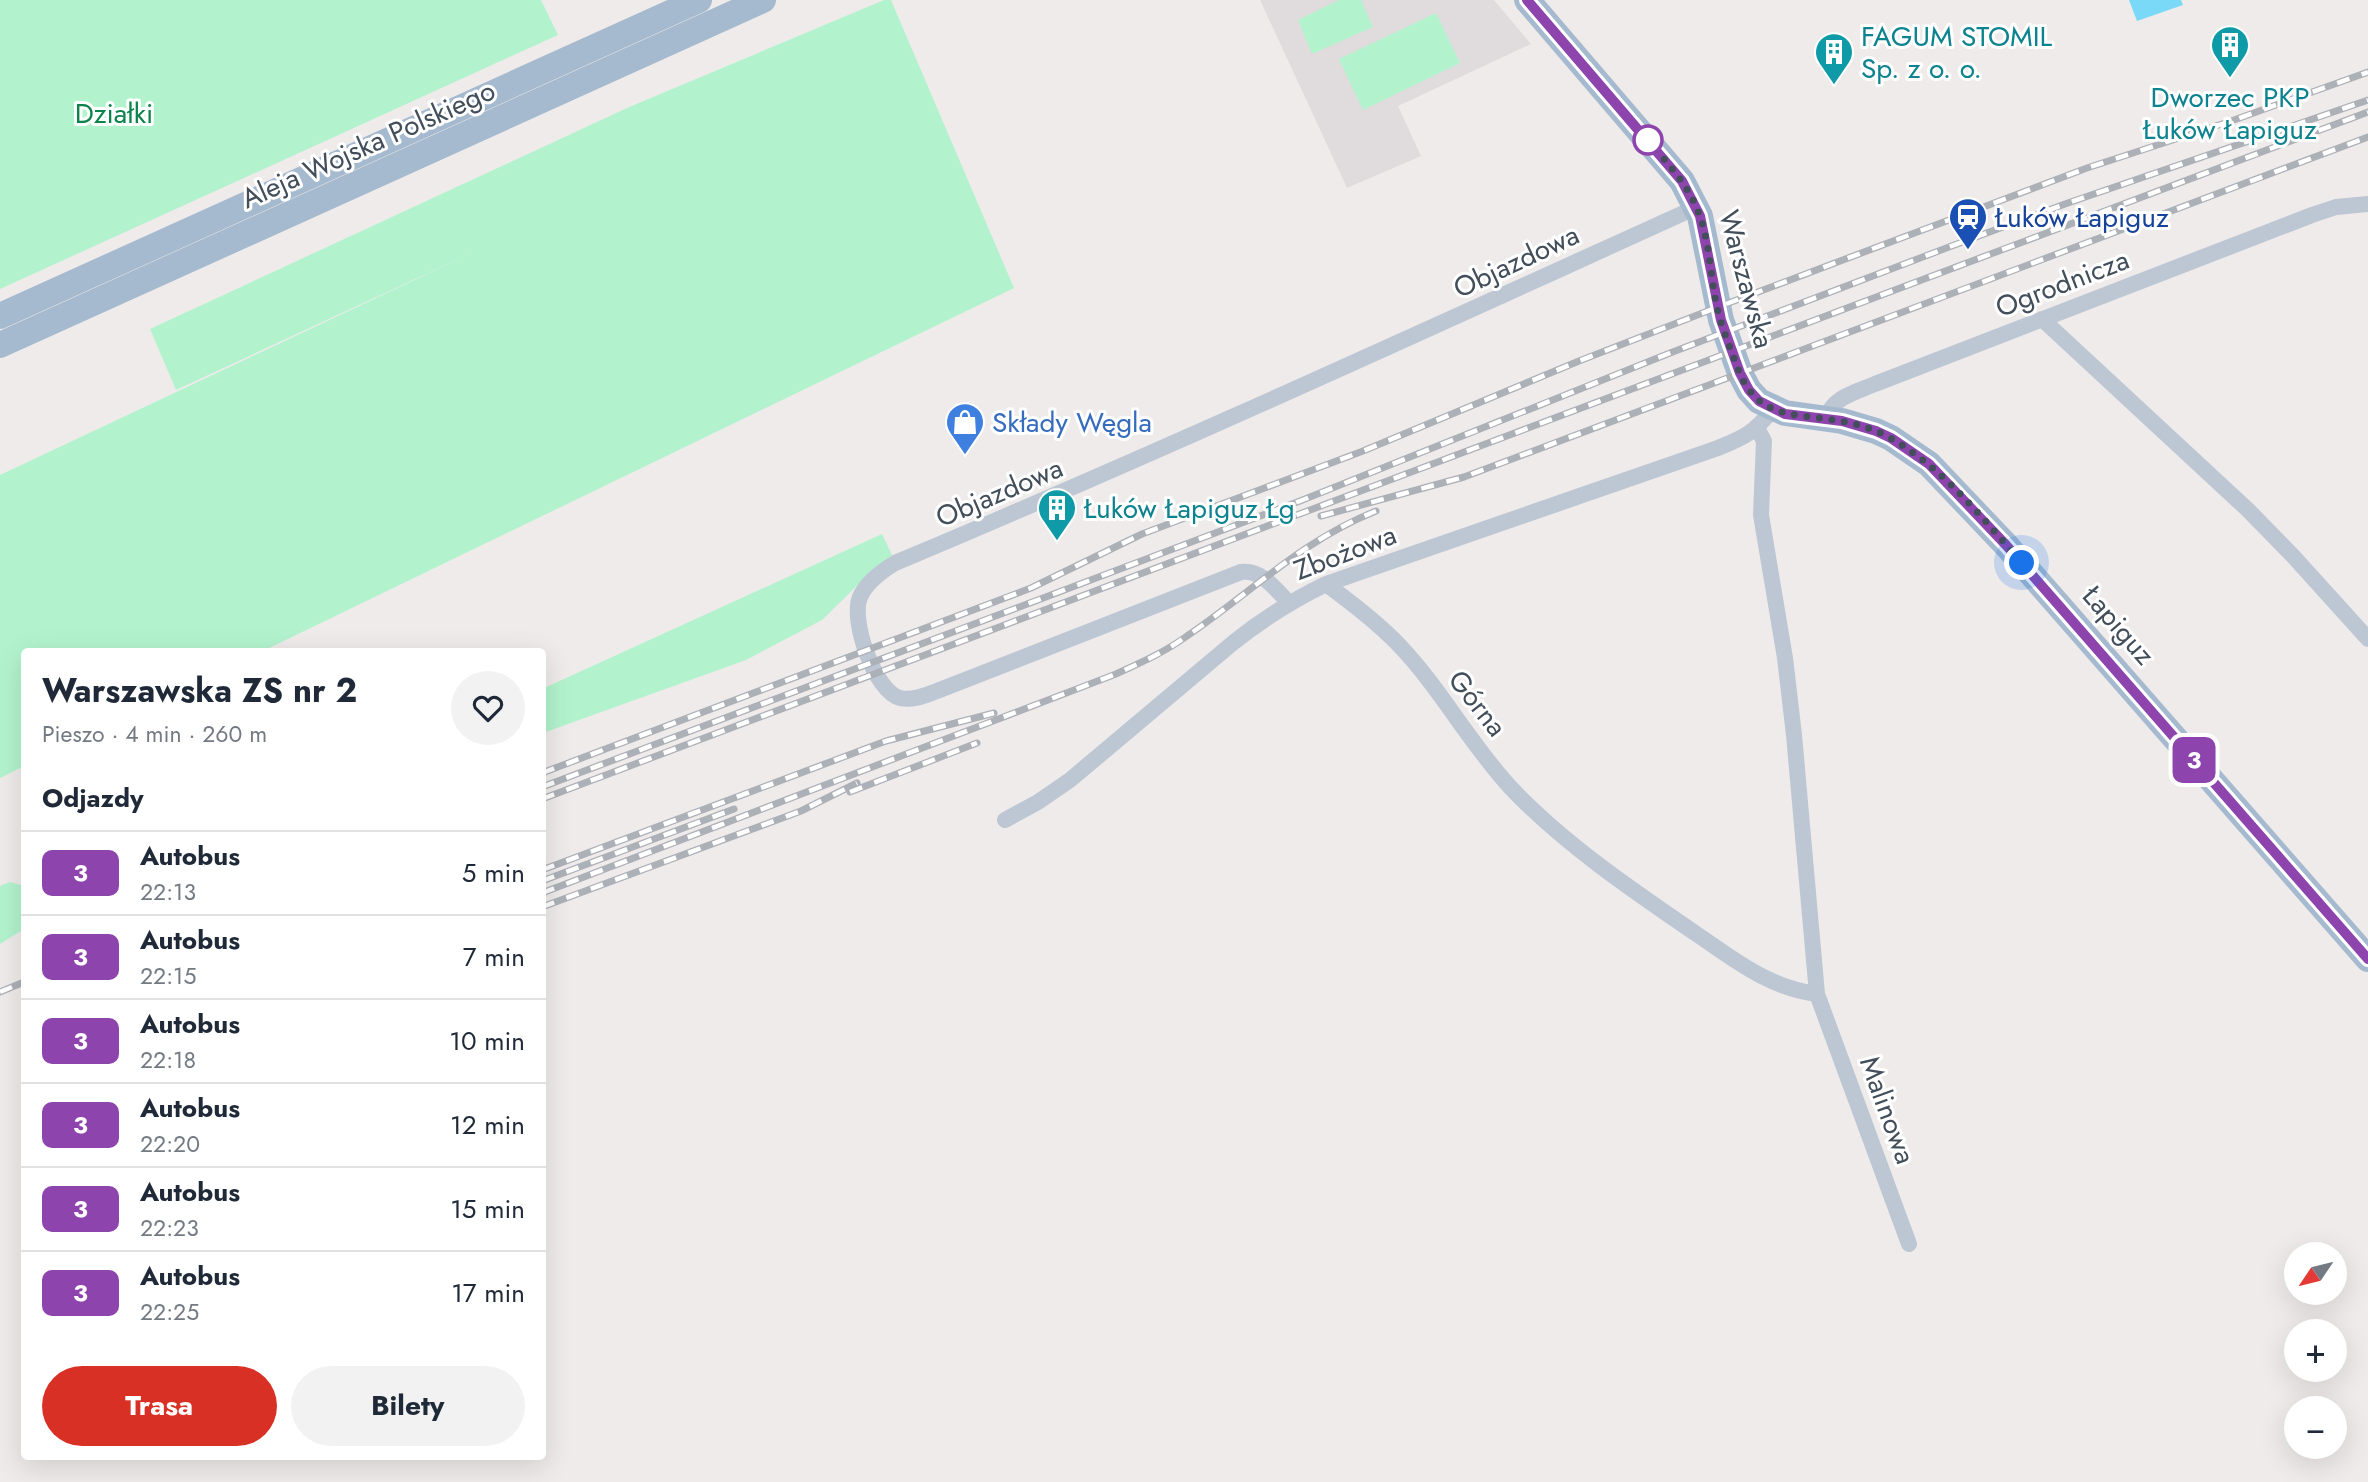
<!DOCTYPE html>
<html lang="pl">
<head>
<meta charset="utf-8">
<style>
  :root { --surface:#fff; --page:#f2f2f3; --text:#1f2937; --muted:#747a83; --line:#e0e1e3; --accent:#d93025 }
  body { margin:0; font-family:Jost,sans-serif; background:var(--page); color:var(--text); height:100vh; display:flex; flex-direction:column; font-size:26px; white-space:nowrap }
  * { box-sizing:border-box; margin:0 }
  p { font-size:23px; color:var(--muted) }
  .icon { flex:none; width:38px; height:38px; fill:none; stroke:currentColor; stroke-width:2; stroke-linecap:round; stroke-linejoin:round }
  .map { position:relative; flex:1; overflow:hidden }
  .drawer { position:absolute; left:21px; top:648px; width:525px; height:812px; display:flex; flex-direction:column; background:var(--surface); border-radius:7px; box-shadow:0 7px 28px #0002 }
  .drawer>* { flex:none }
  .badge { padding:0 14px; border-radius:10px; font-size:24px; line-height:46px }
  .needle { width:46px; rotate:235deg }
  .buttons { position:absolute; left:2284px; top:1242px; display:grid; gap:14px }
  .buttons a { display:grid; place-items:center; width:63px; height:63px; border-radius:50%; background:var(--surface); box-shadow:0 7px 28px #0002; font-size:35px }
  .you { position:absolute; width:35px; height:35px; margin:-18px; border:5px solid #fff; border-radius:50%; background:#1a73e8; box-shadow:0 0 0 10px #1a73e833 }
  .map>.badge { position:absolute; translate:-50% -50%; box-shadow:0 0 0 4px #fff }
  h2 { padding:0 21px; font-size:26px; line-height:63px }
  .round { display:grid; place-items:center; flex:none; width:74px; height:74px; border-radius:37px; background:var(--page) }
  .overview { display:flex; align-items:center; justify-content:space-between; height:119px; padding:0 21px }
  h1 { font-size:33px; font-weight:700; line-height:52px }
  .action { display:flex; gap:14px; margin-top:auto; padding:14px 21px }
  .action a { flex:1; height:80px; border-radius:42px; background:var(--accent); color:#fff; font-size:28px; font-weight:700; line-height:80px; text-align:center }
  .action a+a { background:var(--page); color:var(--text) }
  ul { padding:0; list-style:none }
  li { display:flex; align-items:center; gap:21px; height:84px; padding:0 21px; border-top:2px solid var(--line) }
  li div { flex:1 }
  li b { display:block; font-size:26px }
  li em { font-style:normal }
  li .badge { min-width:77px; font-weight:700; text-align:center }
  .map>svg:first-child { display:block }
</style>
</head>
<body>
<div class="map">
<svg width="2368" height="1482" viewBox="0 0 2368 1482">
  <rect width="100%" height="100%" fill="#efebeb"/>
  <path fill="#e0dbdc" d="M1260,0H1494L1531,44L1398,106L1421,156L1347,188Z"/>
  <path fill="#b2f3cd" d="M0,0H541L558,35L0,289Z
    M884,0H891L1014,288L263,651H24V766L0,778V475L476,251L176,390L150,329L627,108Z
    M1339,0H1361L1373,27L1312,54L1298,20Z
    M1436,13L1460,63L1363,110L1339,59Z
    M882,534L892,555L872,571L822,620L746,660L543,733L542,689Z
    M10,882L24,886V929L0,944V886Z"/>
  <path fill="#79d9f6" d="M2129,0H2181L2183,5L2137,21Z"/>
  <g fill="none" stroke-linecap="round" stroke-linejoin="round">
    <path stroke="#bcc7d3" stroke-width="16" d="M2042,319L2247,509L2293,556L2368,639
      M1826,418C1833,397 1856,392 1875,384L2312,215L2336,207L2368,204
      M1757,428L1764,441L1761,515L1785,658L1794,735L1817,994L1909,1244
      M1326,584C1352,603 1377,622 1399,645C1441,689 1470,744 1511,788C1563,843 1632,890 1695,933C1735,960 1767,987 1817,994
      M1289,603C1276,590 1262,569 1241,572L937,691C926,695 913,701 900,698C875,692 850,620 860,597C866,583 882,571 895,563C1165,450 1430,328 1697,207
      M1005,820L1038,802L1070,780L1234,642C1263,619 1293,600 1326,584L1718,448C1745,437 1754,433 1773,409"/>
    <path stroke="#a6bacf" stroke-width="26" d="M1527,0L1682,181L1700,216L1721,320L1740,373L1749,390L1759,401L1785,413L1842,421L1876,431L1891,438L1929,464L2006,545L2368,959
      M0,316L699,0
      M0,345L763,0"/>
    <defs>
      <path id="rail" d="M1321,516L1464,477L2368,137
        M542,773L1031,588L1142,534L1363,451L1579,361L1718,307L2087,168L2234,120L2368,72
        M542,787L1300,501L1670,353L1949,247L2065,204L2368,100
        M850,792L977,743
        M542,799L2368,112
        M542,870L886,741L994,713
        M542,881L734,809
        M542,893L1116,674C1140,663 1165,652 1187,636C1252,592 1301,541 1376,511
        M542,907L801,811L857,783
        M0,992L24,982"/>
    </defs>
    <use href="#rail" stroke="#acb0b7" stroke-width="7"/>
    <use href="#rail" stroke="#fff" stroke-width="4.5" stroke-dasharray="13" stroke-linecap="butt"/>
  </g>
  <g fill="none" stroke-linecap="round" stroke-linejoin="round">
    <defs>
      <path id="line" d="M1527,0L1682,181L1700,216L1721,320L1740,373L1749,390L1759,401L1785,414L1842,421L1876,431L1891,438L1929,464L2006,545L2368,959"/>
    </defs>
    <use href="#line" stroke="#fff" stroke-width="16"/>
    <use href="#line" stroke="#8e44ad" stroke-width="10"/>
    <path stroke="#424e5a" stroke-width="7" stroke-dasharray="0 12.6" d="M1648,140C1667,163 1689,185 1699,214C1709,240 1710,269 1715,297C1718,316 1725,335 1732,353C1737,366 1741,380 1750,391C1769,416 1799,415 1827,419C1850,422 1872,427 1892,439C1944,469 1983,519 2022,563"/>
  </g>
  <defs>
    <symbol id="building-pin" viewBox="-11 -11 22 30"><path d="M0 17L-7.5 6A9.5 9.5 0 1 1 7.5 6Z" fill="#0f9aa8" stroke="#fff"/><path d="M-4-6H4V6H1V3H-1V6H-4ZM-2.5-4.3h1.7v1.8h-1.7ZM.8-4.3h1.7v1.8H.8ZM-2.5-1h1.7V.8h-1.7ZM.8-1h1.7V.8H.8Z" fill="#fff"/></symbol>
    <symbol id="station-pin" viewBox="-11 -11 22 30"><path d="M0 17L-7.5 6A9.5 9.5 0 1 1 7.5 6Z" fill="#1a4fb4" stroke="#fff"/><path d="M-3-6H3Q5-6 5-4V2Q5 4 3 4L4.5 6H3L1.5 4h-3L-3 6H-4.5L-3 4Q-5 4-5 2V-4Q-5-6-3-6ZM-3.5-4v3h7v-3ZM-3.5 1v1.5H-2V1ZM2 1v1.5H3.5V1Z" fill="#fff"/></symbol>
    <symbol id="shop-pin" viewBox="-11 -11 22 30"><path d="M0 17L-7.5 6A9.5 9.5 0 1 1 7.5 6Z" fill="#3f7fe0" stroke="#fff"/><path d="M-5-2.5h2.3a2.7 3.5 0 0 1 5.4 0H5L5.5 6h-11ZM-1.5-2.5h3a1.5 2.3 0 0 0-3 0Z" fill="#fff"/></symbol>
  </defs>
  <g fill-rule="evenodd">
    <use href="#building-pin" x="2208" y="23" width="44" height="60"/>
    <use href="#building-pin" x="1812" y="30" width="44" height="60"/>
    <use href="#station-pin" x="1946" y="195" width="44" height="60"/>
    <use href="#shop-pin" x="943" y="400" width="44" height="60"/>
    <use href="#building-pin" x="1035" y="486" width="44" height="60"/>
  </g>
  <circle fill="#fff" stroke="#8e44ad" stroke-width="3.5" cx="1648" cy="140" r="14"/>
  <g text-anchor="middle" stroke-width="6" stroke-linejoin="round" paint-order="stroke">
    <g font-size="28" fill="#0d838f" stroke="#fff" text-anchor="start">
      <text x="1861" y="46">FAGUM STOMIL<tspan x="1861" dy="32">Sp. z o. o.</tspan></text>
      <text x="2230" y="107" text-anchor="middle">Dworzec PKP<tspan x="2230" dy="32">Łuków Łapiguz</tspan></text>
      <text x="1084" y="518">Łuków Łapiguz Łg</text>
    </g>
    <g font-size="28" fill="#0b834a" stroke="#fff">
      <text x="114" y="123">Działki</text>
    </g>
    <g font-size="28" fill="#424e5a" stroke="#fff">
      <text transform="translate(368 144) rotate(-24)" y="10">Aleja Wojska Polskiego</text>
      <text transform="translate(1516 261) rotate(-25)" y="10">Objazdowa</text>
      <text transform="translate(1747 279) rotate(75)" y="10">Warszawska</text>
      <text transform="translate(2062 283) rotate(-21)" y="10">Ogrodnicza</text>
      <text transform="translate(999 492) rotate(-23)" y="10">Objazdowa</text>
      <text transform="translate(1345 552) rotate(-21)" y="10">Zbożowa</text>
      <text transform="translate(2119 625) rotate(49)" y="10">Łapiguz</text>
      <text transform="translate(1478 703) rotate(52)" y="10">Górna</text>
      <text transform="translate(1888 1110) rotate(70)" y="10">Malinowa</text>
    </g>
    <g font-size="28" fill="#164399" stroke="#fff" text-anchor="start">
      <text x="1995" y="227">Łuków Łapiguz</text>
    </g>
    <g font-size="28" fill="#366cbe" stroke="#fff" text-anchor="start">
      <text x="992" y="432">Składy Węgla</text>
    </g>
  </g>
</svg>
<div class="buttons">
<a><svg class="needle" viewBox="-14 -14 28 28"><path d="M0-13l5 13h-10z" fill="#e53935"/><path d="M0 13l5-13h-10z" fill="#747a83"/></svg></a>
<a>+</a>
<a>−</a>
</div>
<div class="you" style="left:2022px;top:563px"></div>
<b class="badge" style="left:2194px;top:760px;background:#8e44ad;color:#fff">3</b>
<section class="drawer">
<div class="overview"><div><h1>Warszawska ZS nr 2</h1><p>Pieszo · 4 min · 260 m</p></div><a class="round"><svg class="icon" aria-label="heart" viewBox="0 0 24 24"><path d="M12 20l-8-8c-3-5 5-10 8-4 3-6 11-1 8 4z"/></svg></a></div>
<h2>Odjazdy</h2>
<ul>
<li><span class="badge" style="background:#8e44ad;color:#fff">3</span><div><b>Autobus</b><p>22:13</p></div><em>5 min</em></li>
<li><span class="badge" style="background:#8e44ad;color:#fff">3</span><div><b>Autobus</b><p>22:15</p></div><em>7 min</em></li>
<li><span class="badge" style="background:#8e44ad;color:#fff">3</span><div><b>Autobus</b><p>22:18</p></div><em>10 min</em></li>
<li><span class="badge" style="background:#8e44ad;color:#fff">3</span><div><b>Autobus</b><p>22:20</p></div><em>12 min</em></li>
<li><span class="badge" style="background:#8e44ad;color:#fff">3</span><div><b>Autobus</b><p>22:23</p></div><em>15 min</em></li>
<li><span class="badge" style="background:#8e44ad;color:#fff">3</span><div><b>Autobus</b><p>22:25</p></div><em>17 min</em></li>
</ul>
<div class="action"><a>Trasa</a><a>Bilety</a></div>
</section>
</div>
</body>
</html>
